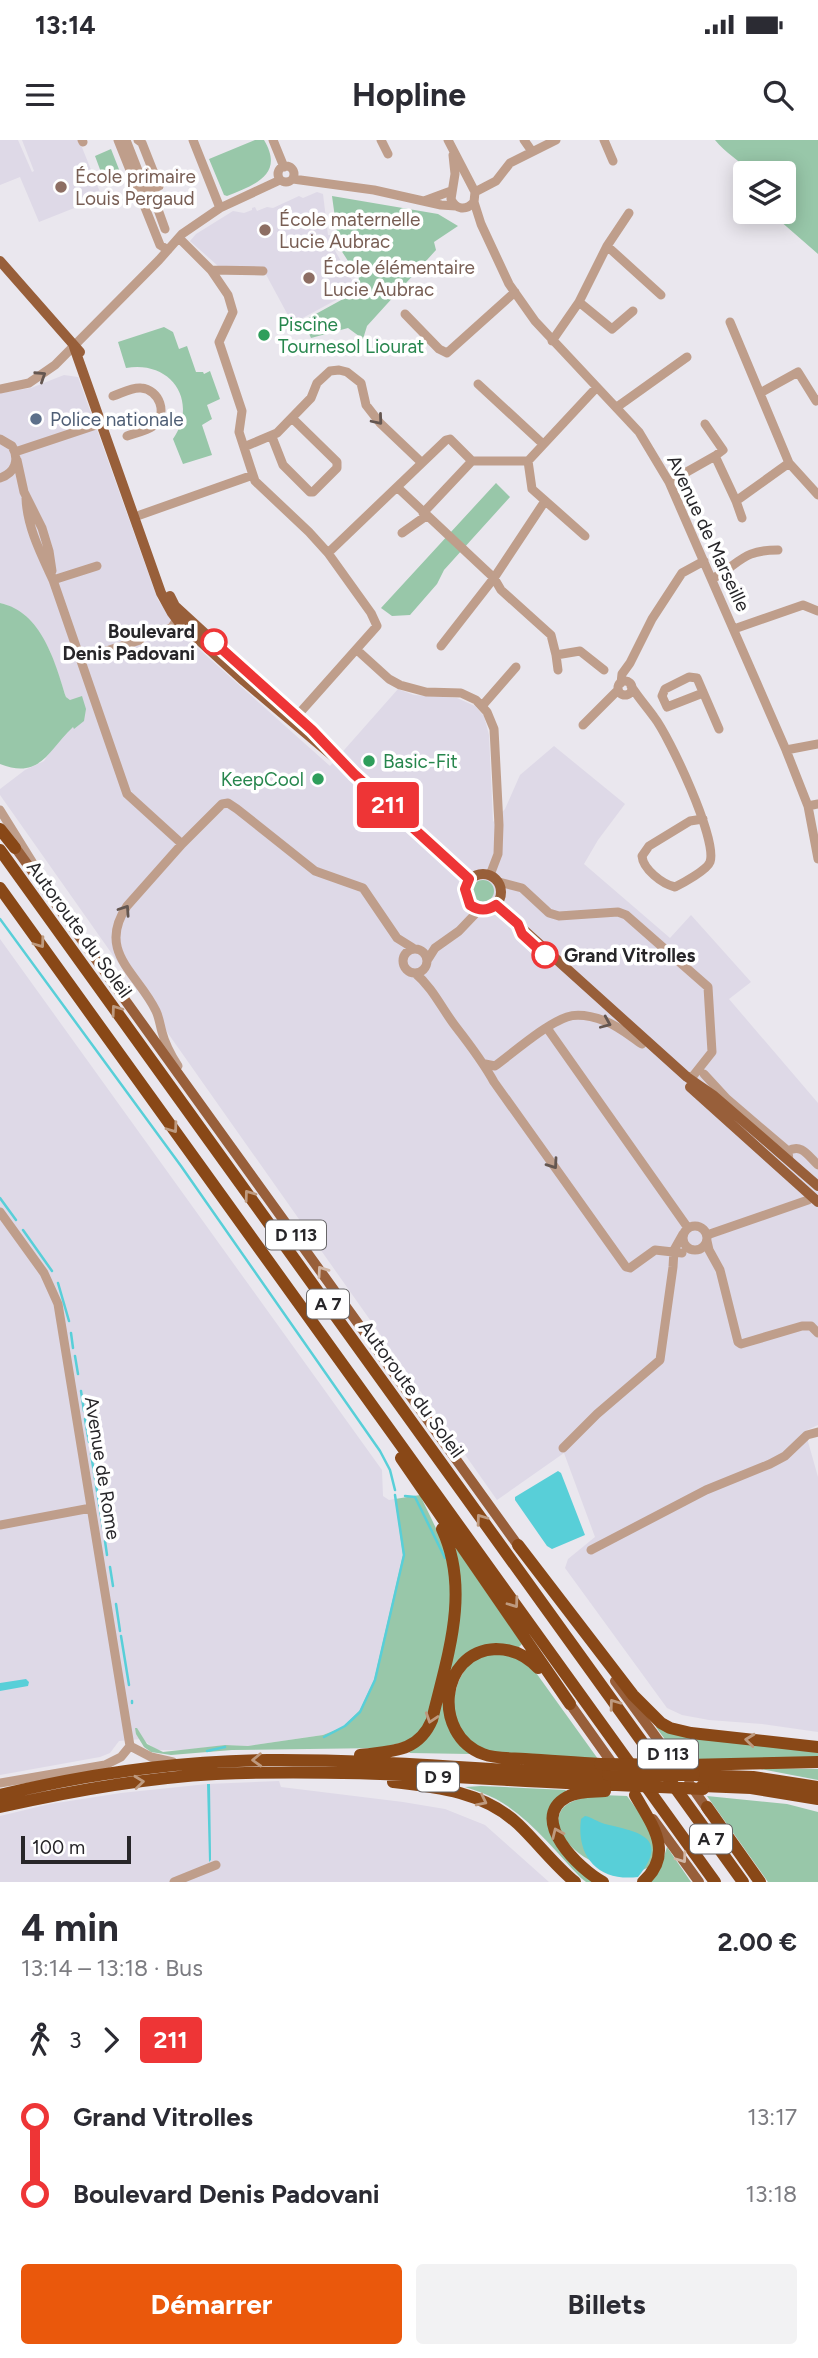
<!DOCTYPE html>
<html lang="fr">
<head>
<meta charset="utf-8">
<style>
  :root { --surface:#fff; --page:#f2f2f3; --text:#2b2b33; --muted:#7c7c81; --accent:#ea580c }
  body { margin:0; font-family:Figtree,sans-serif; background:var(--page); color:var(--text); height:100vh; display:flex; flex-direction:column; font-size:26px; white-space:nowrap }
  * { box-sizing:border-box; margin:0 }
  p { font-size:23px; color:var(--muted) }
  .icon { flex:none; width:38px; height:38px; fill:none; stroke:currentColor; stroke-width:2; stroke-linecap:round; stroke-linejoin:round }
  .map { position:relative; height:1742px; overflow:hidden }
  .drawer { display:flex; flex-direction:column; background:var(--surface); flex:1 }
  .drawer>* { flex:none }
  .badge { padding:0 14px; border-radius:5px; font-size:24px; line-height:46px }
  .fabs { position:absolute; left:733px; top:21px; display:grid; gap:14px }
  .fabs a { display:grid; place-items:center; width:63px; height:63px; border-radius:7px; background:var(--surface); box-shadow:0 4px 18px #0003; font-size:35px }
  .scale { position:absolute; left:21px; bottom:18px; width:110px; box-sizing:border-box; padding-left:7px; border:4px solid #272629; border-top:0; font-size:19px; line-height:24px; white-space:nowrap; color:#272629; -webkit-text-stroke:5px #fff; paint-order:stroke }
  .map>.badge { position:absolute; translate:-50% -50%; box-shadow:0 0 0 4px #fff }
  .legs { display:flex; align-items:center; gap:10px; height:77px; padding:0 21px; font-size:23px }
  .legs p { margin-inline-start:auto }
  .overview { display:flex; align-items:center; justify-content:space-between; height:119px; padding:0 21px }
  h1 { font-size:38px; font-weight:700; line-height:52px }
  .button { display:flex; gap:14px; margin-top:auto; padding:14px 21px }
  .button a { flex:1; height:80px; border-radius:7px; background:var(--accent); color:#fff; font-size:28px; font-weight:700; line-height:80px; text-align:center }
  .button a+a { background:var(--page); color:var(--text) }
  ul { padding:0 21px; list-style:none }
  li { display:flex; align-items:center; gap:24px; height:77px; font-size:26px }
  li i { display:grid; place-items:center; width:10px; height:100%; margin:0 9px; background:currentColor }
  li i::after { content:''; width:18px; height:18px; margin:-9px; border:5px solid; border-radius:50%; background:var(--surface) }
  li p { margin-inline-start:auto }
  li:first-child i { background:linear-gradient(#0000 50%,currentColor 0) }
  li:last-child i { background:linear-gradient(currentColor 50%,#0000 0) }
  .status { display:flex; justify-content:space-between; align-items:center; height:49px; padding:0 35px; background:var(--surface); direction:ltr }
  .status svg { height:19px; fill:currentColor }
  header { display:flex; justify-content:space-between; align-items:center; height:91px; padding:0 21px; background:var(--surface); font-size:32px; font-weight:700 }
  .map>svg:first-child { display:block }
</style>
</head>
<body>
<div class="status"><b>13:14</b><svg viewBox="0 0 49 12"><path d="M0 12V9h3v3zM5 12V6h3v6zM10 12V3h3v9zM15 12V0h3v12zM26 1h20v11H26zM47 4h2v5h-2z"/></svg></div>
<header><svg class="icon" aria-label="menu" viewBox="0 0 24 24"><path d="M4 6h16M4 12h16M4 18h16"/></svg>Hopline<svg class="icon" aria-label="search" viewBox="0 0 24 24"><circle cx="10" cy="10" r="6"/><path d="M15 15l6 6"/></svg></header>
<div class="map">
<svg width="818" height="1742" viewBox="0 0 818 1742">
  <rect width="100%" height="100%" fill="#eae7ee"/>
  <path fill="#ded9e7" d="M0,0H18L32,32L34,31L22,0H79L102,57L39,82L20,37L0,45Z
    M317,52L323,54L328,95H333L334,109L352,140L349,153L297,181L290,179L263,129L218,126L190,101L196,94L233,71L244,73L252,70V68L255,67L257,71L267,67L273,68L299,56L303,58Z
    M64,235L78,237L158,460L181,493L330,626L398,549L414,555L457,558L475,566L484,576L489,595L493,682L505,669L520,635L554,606L625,664L598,700L584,724L670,798L691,775L751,842L729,859L818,963V1285L805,1291L818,1337V1592L762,1584L709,1580L682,1575L667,1568L565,1428L568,1419L595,1397L564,1313L497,1360L0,655V649L25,630L44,621L58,600L73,586L74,588L70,560L66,557L50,511L40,494L29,480L7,465L0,463V253L31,248Z
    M0,799L382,1330L383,1356L389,1360L395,1359L403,1415L374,1540L360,1570L343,1587L323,1595L248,1606L225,1605L187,1610H157L142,1599L119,1601L110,1613L100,1617L0,1635Z
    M279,1641L281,1647L403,1662L445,1669L485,1685L549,1742H0V1676L50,1664L121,1653L207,1644Z"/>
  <path fill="#98c7a9" d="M255,0H264C285,35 254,45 227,56L224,55L209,19Z
    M715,0H818V114L779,80L774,72H784V33H750C740,20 725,13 715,0Z
    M111,9L122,37L105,43L95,16Z
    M332,56L438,74L458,86L434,102L436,110L367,186L363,199L348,188L311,198L303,181L354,153L359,138L339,107Z
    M164,187L173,192L179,209L187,206L196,232H203L204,234L210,231L220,259L207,265L212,279L202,285L212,315L183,324L173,299C199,261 171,220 126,228L118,202Z
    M496,343L510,357L444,430L437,444L410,475L392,476L381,468Z
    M0,463C42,472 55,522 66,557L70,560L82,556L86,569L84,581L74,589L73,587C48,610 41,640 0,624Z
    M472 751a11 11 0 1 1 22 0a11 11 0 1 1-22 0Z
    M420,1355L445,1407L450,1429L452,1473L431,1567L424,1588L412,1600L380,1608L232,1610L171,1615L151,1612L144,1607L136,1594L135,1588H137L147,1604L163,1612L225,1605L248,1606L323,1595L343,1587L360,1570L374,1540L403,1415L395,1359Z
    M452,1402L522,1504L519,1507L475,1510L445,1553L470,1614L409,1613L421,1603L457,1484Z
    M510,1514L534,1530L598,1619C571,1617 500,1619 479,1608C451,1594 448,1557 463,1533C468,1526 474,1518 483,1516C491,1513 502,1515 510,1514Z
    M656,1587L818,1611V1618L680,1620Z
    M755,1628L818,1629V1640Z
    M481,1646L566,1650L549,1679L596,1742H586L581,1738C555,1711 529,1677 496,1659C486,1654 475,1650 465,1647Z
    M601,1655L627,1656C642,1677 665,1701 649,1727C625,1742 571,1719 560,1690C557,1682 558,1672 565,1666C575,1658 589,1657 601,1655Z
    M707,1656L787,1664L818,1672V1742H768Z
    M667,1707L691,1742H651L660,1729Z"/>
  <path fill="#58cfd8" d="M558,1331L561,1333L585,1395L552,1409L547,1406L515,1360V1357Z
    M26,1539L29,1542L28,1546L0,1551V1543Z
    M207,1644H210L211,1713V1720L209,1722Z
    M585,1676C592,1677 597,1682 605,1684C637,1692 671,1696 638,1737C598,1742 576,1716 581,1679Z"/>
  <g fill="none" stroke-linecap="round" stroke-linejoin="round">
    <path stroke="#58cfd8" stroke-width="2.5" d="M0,779L181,1026L380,1311L390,1330L395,1350
      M0,1058L16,1080
      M23,1090L52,1131
      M58,1143L69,1181
      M71,1193L73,1208
      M75,1216L78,1234
      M81,1251L84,1271
      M85,1279L89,1302
      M91,1314L103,1388
      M405,1356L415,1357L445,1418
      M105,1401L107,1415
      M110,1427L113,1446
      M116,1464L120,1491
      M121,1496L129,1545
      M132,1561V1563
      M324,1597L345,1586L360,1572L375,1540L404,1415L395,1355
      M207,1611L225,1607"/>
    <path stroke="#bf9e8b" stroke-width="9" d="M82,0L83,2
      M118,0L160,105L168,110
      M126,0L146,51L151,50
      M138,0L142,3L159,46L151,50L165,89
      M193,0L220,68
      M273,0L284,27
      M381,0L388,14
      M448,0L475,52L474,62L481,84L509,144L535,181L639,292L669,342L786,610L808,666L818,719
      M524,0L531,10
      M604,0L613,21
      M453,15L455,34L451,59C456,70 466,71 474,62
      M278 34a8 8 0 1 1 16 0a8 8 0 1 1-16 0Z
      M293,39L374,50L441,65L456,66
      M475,52L496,41L510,23L556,0
      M424,61L451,51
      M179,98L211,130
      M607,106L661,155
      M263,131L211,130L228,155L233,172L219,202L242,271L239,292L253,335L255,341L309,392L328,413L371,473L377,486L296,577
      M579,162L612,189L633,171
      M405,174L439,209L447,213L515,152
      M730,182L789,323L818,355
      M552,201L579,162L607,106L629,73
      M478,244L543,304
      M0,249L29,243L55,225L159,120L182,94L220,68L280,40
      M760,253L798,232L816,261L818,260
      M113,256C122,253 132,247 141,248C159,249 169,274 153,286C146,291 135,293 127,296
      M617,267L687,217
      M705,284L723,310L715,316
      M272,297L283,325L310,352H313L337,328V322L292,278
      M0,299L12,306C20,320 15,333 0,338
      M244,307L277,293L311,258L317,243L330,231L339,230L347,232L361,243L366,265L380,283L421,322
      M15,312L102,283
      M17,320L24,352L42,388L49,411L52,431
      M528,321L597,247
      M669,342L715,316L736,361L789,323
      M397,347L494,438L501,450L551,495L556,515L580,511L604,530
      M26,358C27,387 41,414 53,440L127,654L182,704
      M736,361L742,378
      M423,373L472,321H528L532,349L585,396
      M140,375L253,335
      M402,393L426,376
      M328,413L446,300L450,299L472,321
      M712,439C741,423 742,410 778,410
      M53,440L97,426
      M734,489L803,465L818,471
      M157,495L172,487L180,475
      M441,506L494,438L545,361
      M357,510L389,539L400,545L426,552L461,553L476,560L487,572L494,589L499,685L498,714L490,735
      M79,513L91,516L140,500
      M556,515L558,530
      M618 548a7 7 0 1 1 14 0a7 7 0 1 1-14 0Z
      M621,543L622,534L630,523L652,479L682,433L704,421
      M631,546C638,557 646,566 654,577C669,596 718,700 710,722C707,730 683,743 675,747C662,744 643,729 642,716L649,706L690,681L703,679
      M703,553L667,567L662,556L665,549L689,537L697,538L719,589
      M482,566L516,527
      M583,585L618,550
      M786,610L818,604
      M808,666L818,664
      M0,670L41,736
      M499,742L522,748L549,773L559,776L618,772L626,775L708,847L712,912L693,936L687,937
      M403 821a12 12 0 1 1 24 0a12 12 0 1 1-24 0Z
      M428,819L435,808L459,791L479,770
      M415,833C433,848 442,869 456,887C470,905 483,922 494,942L626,1127L630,1128L655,1110L682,1113
      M547,888L688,1088
      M485,924L495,926C514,912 546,884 567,877C579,873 594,877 605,881C618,886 630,896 642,904
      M178,926C171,915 165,904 162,892C160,885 159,877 156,871C138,833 96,812 127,766L182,704L222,664L228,663L237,669L315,731L363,748L397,798L413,808
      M704,934L727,959L788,1011L789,1021
      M788,1011C802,1003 808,1016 818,1025
      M0,1072L44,1133L58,1164L130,1606
      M683 1098a12 12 0 1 1 24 0a12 12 0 1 1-24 0Z
      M707,1095L808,1060
      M707,1101L709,1110L720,1130L738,1202L741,1204L802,1186H811L818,1193
      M563,1308L597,1274L660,1220L673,1127L674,1110L683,1094
      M0,1385L91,1368
      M591,1410L706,1350L770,1324L785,1316L807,1295L818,1292
      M130,1606L151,1617L173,1622
      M0,1643L105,1625L121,1617L130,1606
      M174,1742L216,1725"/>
    <path stroke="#985f3a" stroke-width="10" d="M0,121L80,212
      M74,207L161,453L172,473L178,481L244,541L354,634L469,739
      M170,456L175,466L284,566
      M12,703L522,1411
      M465 752a18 18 0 1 1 36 0a18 18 0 1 1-36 0Z
      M496,765L687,937L713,955L818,1046
      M690,947L818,1062
      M615,1541L680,1630
      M570,1564L617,1630
      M689,1643L710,1673
      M653,1679L699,1742"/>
    <path stroke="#894817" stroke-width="12" d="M0,689L15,708
      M0,710L743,1742
      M0,748L715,1742
      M401,1318L570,1564
      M518,1405L633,1555L661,1583L670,1588L691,1593L818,1607
      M538,1528C526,1515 513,1509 496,1509C439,1511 432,1595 483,1614C496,1619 511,1618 525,1619C550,1621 575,1622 600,1624
      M360,1615C391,1611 418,1613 432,1580C447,1517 471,1451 442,1389
      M686,1625L818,1622
      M694,1635L753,1637L818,1647
      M393,1642C438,1647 484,1652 518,1684C538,1703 554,1725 575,1742
      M702,1646L751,1648L818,1659
      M0,1655C87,1634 178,1621 268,1620C382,1619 495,1631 608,1635
      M635,1655C652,1685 675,1713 643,1742
      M0,1667C71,1651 143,1638 216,1634C349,1628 483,1640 616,1645
      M707,1667L760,1742
      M603,1742C580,1730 527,1679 567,1657C578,1651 593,1652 605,1651"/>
    <path stroke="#894817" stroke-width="12" d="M600,1624L686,1625
      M608,1635H694
      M616,1645L703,1649"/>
  </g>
  <defs><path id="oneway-chevron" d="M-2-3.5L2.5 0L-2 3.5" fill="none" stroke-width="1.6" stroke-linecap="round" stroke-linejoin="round" transform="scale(1.75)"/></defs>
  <g stroke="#645650">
    <use href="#oneway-chevron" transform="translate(41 236) rotate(-33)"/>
    <use href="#oneway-chevron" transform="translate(378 280) rotate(50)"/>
    <use href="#oneway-chevron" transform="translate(125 770) rotate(-56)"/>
    <use href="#oneway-chevron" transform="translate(606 883) rotate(23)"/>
    <use href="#oneway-chevron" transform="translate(553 1024) rotate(55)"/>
  </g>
  <g stroke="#be9a7f">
    <use href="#oneway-chevron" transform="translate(40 803) rotate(54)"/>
    <use href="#oneway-chevron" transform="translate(116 870) rotate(-126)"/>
    <use href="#oneway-chevron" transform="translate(173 988) rotate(54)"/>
    <use href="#oneway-chevron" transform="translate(249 1055) rotate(-126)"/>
    <use href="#oneway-chevron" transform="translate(481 1379) rotate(-126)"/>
    <use href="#oneway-chevron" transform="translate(514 1463) rotate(54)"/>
    <use href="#oneway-chevron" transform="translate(614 1564) rotate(-126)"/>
    <use href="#oneway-chevron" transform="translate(431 1578) rotate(108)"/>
    <use href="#oneway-chevron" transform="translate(750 1600) rotate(-174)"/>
    <use href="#oneway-chevron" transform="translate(257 1620) rotate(178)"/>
    <use href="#oneway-chevron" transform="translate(139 1642) rotate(-6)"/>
    <use href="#oneway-chevron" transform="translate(482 1661) rotate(26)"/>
    <use href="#oneway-chevron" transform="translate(557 1693) rotate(-114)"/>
  </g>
  <g stroke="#d1b7a6">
    <use href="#oneway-chevron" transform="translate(322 1131) rotate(-125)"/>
    <use href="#oneway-chevron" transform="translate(682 1718) rotate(54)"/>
  </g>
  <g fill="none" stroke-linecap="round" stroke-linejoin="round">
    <defs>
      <path id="line-1" d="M214,502L312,590L354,634L469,739L465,749L470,765C479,771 487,771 496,765L518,784L522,794L545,815"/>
    </defs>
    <use href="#line-1" stroke="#fff" stroke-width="16"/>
    <use href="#line-1" stroke="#ee3536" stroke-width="10"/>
  </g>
  <g fill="#8d6e63" stroke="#fff" stroke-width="2.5">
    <circle cx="61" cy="47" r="7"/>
    <circle cx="265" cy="90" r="7"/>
    <circle cx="309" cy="138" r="7"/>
  </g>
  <g fill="#2e9e5b" stroke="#fff" stroke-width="2.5">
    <circle cx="264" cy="195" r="7"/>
    <circle cx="369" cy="621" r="7"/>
    <circle cx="318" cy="639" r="7"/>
  </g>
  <circle fill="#5c6f8a" stroke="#fff" stroke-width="2.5" cx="36" cy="279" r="7"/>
  <g fill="#fff" stroke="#ee3536" stroke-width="3.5">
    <circle cx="214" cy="502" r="12"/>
    <circle cx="545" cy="815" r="12"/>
  </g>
  <g text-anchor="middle" stroke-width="7" stroke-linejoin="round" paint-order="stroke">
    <g fill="#fff" stroke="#686769" stroke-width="2">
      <rect x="266" y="1080.5" width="60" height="29" rx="5"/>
      <rect x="307" y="1149.5" width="42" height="29" rx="5"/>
      <rect x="638" y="1599.5" width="60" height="29" rx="5"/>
      <rect x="417" y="1622.5" width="42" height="29" rx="5"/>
      <rect x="690" y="1684.5" width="42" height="29" rx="5"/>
    </g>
    <g font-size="18" font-weight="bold" fill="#272629">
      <text x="296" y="1101">D 113</text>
      <text x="328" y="1170">A 7</text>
      <text x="668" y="1620">D 113</text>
      <text x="438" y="1643">D 9</text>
      <text x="711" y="1705">A 7</text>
    </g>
    <g font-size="19" fill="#785e54" stroke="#fff" text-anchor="start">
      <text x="75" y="43">École primaire<tspan x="75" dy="22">Louis Pergaud</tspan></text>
      <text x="279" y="86">École maternelle<tspan x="279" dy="22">Lucie Aubrac</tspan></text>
      <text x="323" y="134">École élémentaire<tspan x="323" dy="22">Lucie Aubrac</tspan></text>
    </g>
    <g font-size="19" fill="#27864d" stroke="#fff" text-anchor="start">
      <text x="278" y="191">Piscine<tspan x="278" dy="22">Tournesol Liourat</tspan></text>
      <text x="383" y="628">Basic-Fit</text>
      <text x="304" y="646" text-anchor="end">KeepCool</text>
    </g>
    <g font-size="19" fill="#4e5e75" stroke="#fff" text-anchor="start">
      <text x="50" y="286">Police nationale</text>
    </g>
    <g font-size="19" fill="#272629" stroke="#fff">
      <text transform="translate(709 393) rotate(65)" y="7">Avenue de Marseille</text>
      <text transform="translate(80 789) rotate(54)" y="7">Autoroute du Soleil</text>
      <text transform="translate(412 1249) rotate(54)" y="7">Autoroute du Soleil</text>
      <text transform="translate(103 1328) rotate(81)" y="7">Avenue de Rome</text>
    </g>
    <g font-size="19" font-weight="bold" fill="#272629" stroke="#fff" text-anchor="end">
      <text x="195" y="498">Boulevard<tspan x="195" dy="22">Denis Padovani</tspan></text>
      <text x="564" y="822" text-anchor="start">Grand Vitrolles</text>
    </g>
  </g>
</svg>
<div class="fabs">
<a><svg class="icon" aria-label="layers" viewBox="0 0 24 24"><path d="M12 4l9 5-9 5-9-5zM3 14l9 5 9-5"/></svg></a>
</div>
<div class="scale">100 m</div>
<b class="badge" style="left:388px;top:665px;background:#ee3536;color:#fff">211</b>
</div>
<section class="drawer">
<div class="overview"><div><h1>4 min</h1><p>13:14 – 13:18 · Bus</p></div><b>2.00 €</b></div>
<div class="legs"><svg class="icon" aria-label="walk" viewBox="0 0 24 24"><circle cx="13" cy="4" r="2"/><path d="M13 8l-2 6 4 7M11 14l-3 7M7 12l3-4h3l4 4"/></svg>3<svg class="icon" aria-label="forward" viewBox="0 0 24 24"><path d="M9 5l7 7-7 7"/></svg><b class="badge" style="background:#ee3536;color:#fff">211</b></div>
<ul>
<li><i style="color:#ee3536"></i><b>Grand Vitrolles</b><p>13:17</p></li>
<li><i style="color:#ee3536"></i><b>Boulevard Denis Padovani</b><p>13:18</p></li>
</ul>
<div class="button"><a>Démarrer</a><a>Billets</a></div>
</section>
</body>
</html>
